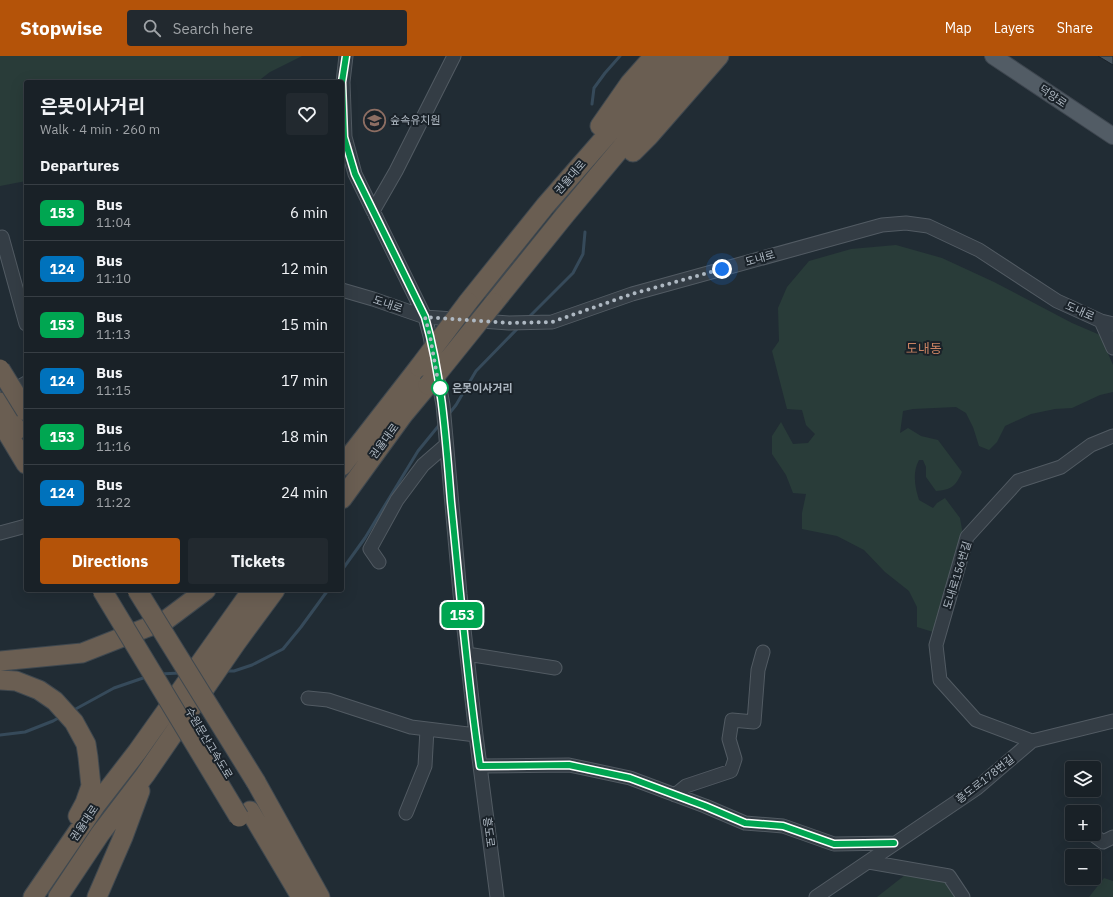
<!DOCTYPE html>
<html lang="en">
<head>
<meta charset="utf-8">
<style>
  :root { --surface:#192127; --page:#22292f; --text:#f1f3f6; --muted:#9fa3a7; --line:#373e44; --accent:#b45309 }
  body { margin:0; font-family:"IBM Plex Sans","Noto Sans KR",sans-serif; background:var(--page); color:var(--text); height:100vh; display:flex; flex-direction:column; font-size:15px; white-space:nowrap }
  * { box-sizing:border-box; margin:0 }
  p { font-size:13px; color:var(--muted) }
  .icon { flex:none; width:22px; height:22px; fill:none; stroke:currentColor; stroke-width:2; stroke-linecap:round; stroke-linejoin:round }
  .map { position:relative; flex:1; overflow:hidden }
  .panel { position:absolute; left:24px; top:24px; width:320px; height:512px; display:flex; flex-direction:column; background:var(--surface); border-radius:4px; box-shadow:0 4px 16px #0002,0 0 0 1px var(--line) }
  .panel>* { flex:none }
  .badge { padding:0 8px; border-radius:6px; font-size:14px; line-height:26px }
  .buttons { position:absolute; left:1065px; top:705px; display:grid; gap:8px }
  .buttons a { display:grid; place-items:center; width:36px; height:36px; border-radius:4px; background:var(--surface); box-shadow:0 4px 16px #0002,0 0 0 1px var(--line); font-size:20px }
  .you { position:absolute; width:20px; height:20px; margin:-10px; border:3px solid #fff; border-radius:50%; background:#1a73e8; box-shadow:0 0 0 6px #1a73e833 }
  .map>.badge { position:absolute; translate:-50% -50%; box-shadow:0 0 0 2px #fff }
  h2 { padding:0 16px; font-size:15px; line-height:36px }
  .round { display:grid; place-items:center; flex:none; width:42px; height:42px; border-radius:4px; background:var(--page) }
  .overview { display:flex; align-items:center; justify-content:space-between; height:68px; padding:0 16px }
  h1 { font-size:19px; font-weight:700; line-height:30px }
  .cta { display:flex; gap:8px; margin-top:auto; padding:8px 16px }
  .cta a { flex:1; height:46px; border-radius:4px; background:var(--accent); color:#fff; font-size:16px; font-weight:700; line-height:46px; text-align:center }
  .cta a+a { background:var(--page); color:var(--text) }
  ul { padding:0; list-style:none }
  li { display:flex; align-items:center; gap:12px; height:56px; padding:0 16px; border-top:1px solid var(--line) }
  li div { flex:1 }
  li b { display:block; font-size:15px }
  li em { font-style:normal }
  li .badge { min-width:44px; font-weight:700; text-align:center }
  header { display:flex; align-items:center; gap:24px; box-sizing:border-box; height:56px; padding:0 20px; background:var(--accent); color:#fff }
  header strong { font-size:19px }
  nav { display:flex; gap:22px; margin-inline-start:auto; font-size:14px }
  .search { width:280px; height:36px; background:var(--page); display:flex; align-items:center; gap:10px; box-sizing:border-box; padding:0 14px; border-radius:4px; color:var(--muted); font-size:15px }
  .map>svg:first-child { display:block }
</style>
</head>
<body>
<header>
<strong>Stopwise</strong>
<div class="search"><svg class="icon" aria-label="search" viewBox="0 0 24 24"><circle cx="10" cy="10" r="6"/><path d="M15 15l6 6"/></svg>Search here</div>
<nav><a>Map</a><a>Layers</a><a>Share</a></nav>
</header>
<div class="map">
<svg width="1113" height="841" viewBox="0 0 1113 841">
  <rect width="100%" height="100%" fill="#212c34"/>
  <path fill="#293c39" d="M0,0H302L270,16L257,26H26V125L0,130Z
    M896,189L942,202L994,226L1072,267L1100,279L1113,309V336L1100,339L1072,352L1055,353L1031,358L1005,370L997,386L989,394L979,390L973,371L966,357L956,351L913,353L903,355L900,377L908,372L921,380L938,384L962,416C956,430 951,434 936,435L926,421V411L923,404H919C912,417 915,431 919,444L933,452L937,447L945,442L960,462L963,479L933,576L917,571V551L909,535L885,516L864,494L837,480L802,473V457L806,438L793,437L786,419L772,398V380L781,366L793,388L808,387L815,378L806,369L802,354L787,353L772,295L779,285L778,252L787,231L809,205L851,193Z
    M905,819L961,828L970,841H877Z
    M1104,822L1113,825V841H1089Z"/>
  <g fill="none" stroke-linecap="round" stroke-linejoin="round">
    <path stroke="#364a5a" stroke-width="3" d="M592,48L594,32L605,17L620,0
      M527,263L573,217L583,198L585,176
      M448,359L456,349L476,315L519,271
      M342,514L365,482L418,395L440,368
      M226,615H234L252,609L283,593L301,571L328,534
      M160,618L180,617
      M72,655L114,632L146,621
      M0,679L25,676L53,665L62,660"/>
  </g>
  <path fill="#495660" stroke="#1c242b" d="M1098,0H1113V9Z"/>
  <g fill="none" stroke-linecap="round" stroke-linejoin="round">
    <defs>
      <path id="minor" d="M346,0L343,26L345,81L355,118L425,261L430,280L443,349L460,538L476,679L497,841
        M373,155L396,115L454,0
        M2,181L26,268
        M342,234L373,243L425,261L509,267L552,266L632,238L882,169L906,167L928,170L979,194L1057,245L1101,265L1113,268
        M1101,265L1113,292
        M7,338L26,327
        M0,477L26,470
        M379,506L370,493L397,444L423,409L446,389
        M467,598L555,612
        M308,642L328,644L411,671L476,679
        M1032,685L976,664L940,624L936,589L967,481L1018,425L1061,411L1091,389L1113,380
        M480,710L569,709L630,722L705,750L745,767L783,770L834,788L894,787
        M675,739L686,730L731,715L735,703L729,683L732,664L754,666L758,614L763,596
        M406,757L425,710L427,673
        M1092,778L1103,786L1113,781
        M869,806L949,820L963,841
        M816,841L977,732L1032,685L1113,665"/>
      <path id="major" d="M993,0L1113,80"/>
      <path id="highway" d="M600,70L630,27L654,0
        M633,96L649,80L719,0
        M468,246L545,150L676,0
        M494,247L565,159L698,0
        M0,346L17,374
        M0,365L26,408
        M342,410L419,311
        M342,443L403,359L428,329
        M0,605L82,597L166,564L206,534
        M0,624L16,625L39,634L55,645L74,666L86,688L88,701L91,730L85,747L78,760
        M256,726L320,841
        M250,755L301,841
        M33,841L96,749L137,696L252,534
        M58,841L100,778L145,719L236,587L275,534
        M97,841L123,781L140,735"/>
    </defs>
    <use href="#minor" stroke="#525b63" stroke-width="15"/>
    <use href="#major" stroke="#3e464f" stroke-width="18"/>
    <use href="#highway" stroke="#3f484f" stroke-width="21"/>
    <use href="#minor" stroke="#343d45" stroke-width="13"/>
    <use href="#major" stroke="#525c65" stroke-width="16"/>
    <use href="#highway" stroke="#6a5e52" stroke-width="19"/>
    <defs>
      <path id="highway-bridge" d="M419,311L468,246
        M0,313L26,355
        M428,329L494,247
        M102,534L239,761
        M137,534L256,726"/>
    </defs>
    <use href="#highway-bridge" stroke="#3f484f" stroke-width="21" stroke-linecap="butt"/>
    <use href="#highway-bridge" stroke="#6a5e52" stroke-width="19"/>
  </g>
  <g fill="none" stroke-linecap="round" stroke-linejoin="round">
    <defs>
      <path id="line" d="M346,0L342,26L344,81L355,118L425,261C442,321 446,384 451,446C460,534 467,623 480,710L569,709L630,722L705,750L745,767L783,770L834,788L894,787"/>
    </defs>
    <use href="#line" stroke="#fff" stroke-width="9"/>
    <use href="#line" stroke="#00a651" stroke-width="6"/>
    <path stroke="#aeb8c2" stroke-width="4" stroke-dasharray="0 7.2" d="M440,332V336L430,280L425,261L509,267L552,266L632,238L722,213"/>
  </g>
  <defs>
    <symbol id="school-ring" viewBox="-11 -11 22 22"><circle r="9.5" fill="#1a2229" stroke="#8d6e63" stroke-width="1.5"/><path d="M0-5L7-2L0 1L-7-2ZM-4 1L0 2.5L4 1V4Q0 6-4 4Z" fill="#8d6e63"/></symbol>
  </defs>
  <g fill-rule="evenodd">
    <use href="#school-ring" x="362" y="52" width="25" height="25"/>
  </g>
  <circle fill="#fff" stroke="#00a651" stroke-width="2" cx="440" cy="332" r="8"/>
  <g text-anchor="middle" stroke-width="4" stroke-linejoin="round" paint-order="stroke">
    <g font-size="11" fill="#aeb8c2" stroke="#1a2229">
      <text transform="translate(1053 40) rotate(34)" y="4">덕양로</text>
      <text transform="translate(570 121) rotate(-49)" y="4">권율대로</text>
      <text transform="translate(760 202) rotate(-16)" y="4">도내로</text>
      <text transform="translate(388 248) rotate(19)" y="4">도내로</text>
      <text transform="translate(1080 255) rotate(24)" y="4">도내로</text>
      <text transform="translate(384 385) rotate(-54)" y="4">권율대로</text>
      <text transform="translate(957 519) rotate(-73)" y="4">도내로156번길</text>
      <text transform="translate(209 687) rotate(59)" y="4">수원문산고속도로</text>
      <text transform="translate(985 723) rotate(-38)" y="4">흥도로178번길</text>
      <text transform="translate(84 767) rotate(-56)" y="4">권율대로</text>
      <text transform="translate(489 776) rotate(83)" y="4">흥도로</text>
    </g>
    <g font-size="11" fill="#aeb8c2" stroke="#1a2229" text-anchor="start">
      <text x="390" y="68">숲속유치원</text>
    </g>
    <g font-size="11" font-weight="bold" fill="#aeb8c2" stroke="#1a2229" text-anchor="start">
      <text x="452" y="336">은못이사거리</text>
    </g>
    <g font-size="13" fill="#c98262" stroke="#1a2229">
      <text x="924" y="297">도내동</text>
    </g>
  </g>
</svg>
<div class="buttons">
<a><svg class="icon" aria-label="layers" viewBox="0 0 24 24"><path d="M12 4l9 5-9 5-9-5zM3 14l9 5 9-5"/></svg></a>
<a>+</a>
<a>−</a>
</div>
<div class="you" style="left:722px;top:213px"></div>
<b class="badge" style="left:462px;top:559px;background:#00a651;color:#fff">153</b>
<section class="panel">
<div class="overview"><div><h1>은못이사거리</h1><p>Walk · 4 min · 260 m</p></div><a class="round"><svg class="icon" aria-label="heart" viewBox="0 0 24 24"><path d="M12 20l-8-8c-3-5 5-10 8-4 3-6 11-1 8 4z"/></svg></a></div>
<h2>Departures</h2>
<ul>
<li><span class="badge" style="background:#00a651;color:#fff">153</span><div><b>Bus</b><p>11:04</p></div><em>6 min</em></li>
<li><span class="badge" style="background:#0072bc;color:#fff">124</span><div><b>Bus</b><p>11:10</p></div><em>12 min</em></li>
<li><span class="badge" style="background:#00a651;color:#fff">153</span><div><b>Bus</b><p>11:13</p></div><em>15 min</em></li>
<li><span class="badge" style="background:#0072bc;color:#fff">124</span><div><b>Bus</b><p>11:15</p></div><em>17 min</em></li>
<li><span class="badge" style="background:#00a651;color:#fff">153</span><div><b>Bus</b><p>11:16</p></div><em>18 min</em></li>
<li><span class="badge" style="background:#0072bc;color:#fff">124</span><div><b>Bus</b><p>11:22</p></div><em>24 min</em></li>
</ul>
<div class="cta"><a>Directions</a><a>Tickets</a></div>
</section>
</div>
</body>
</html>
